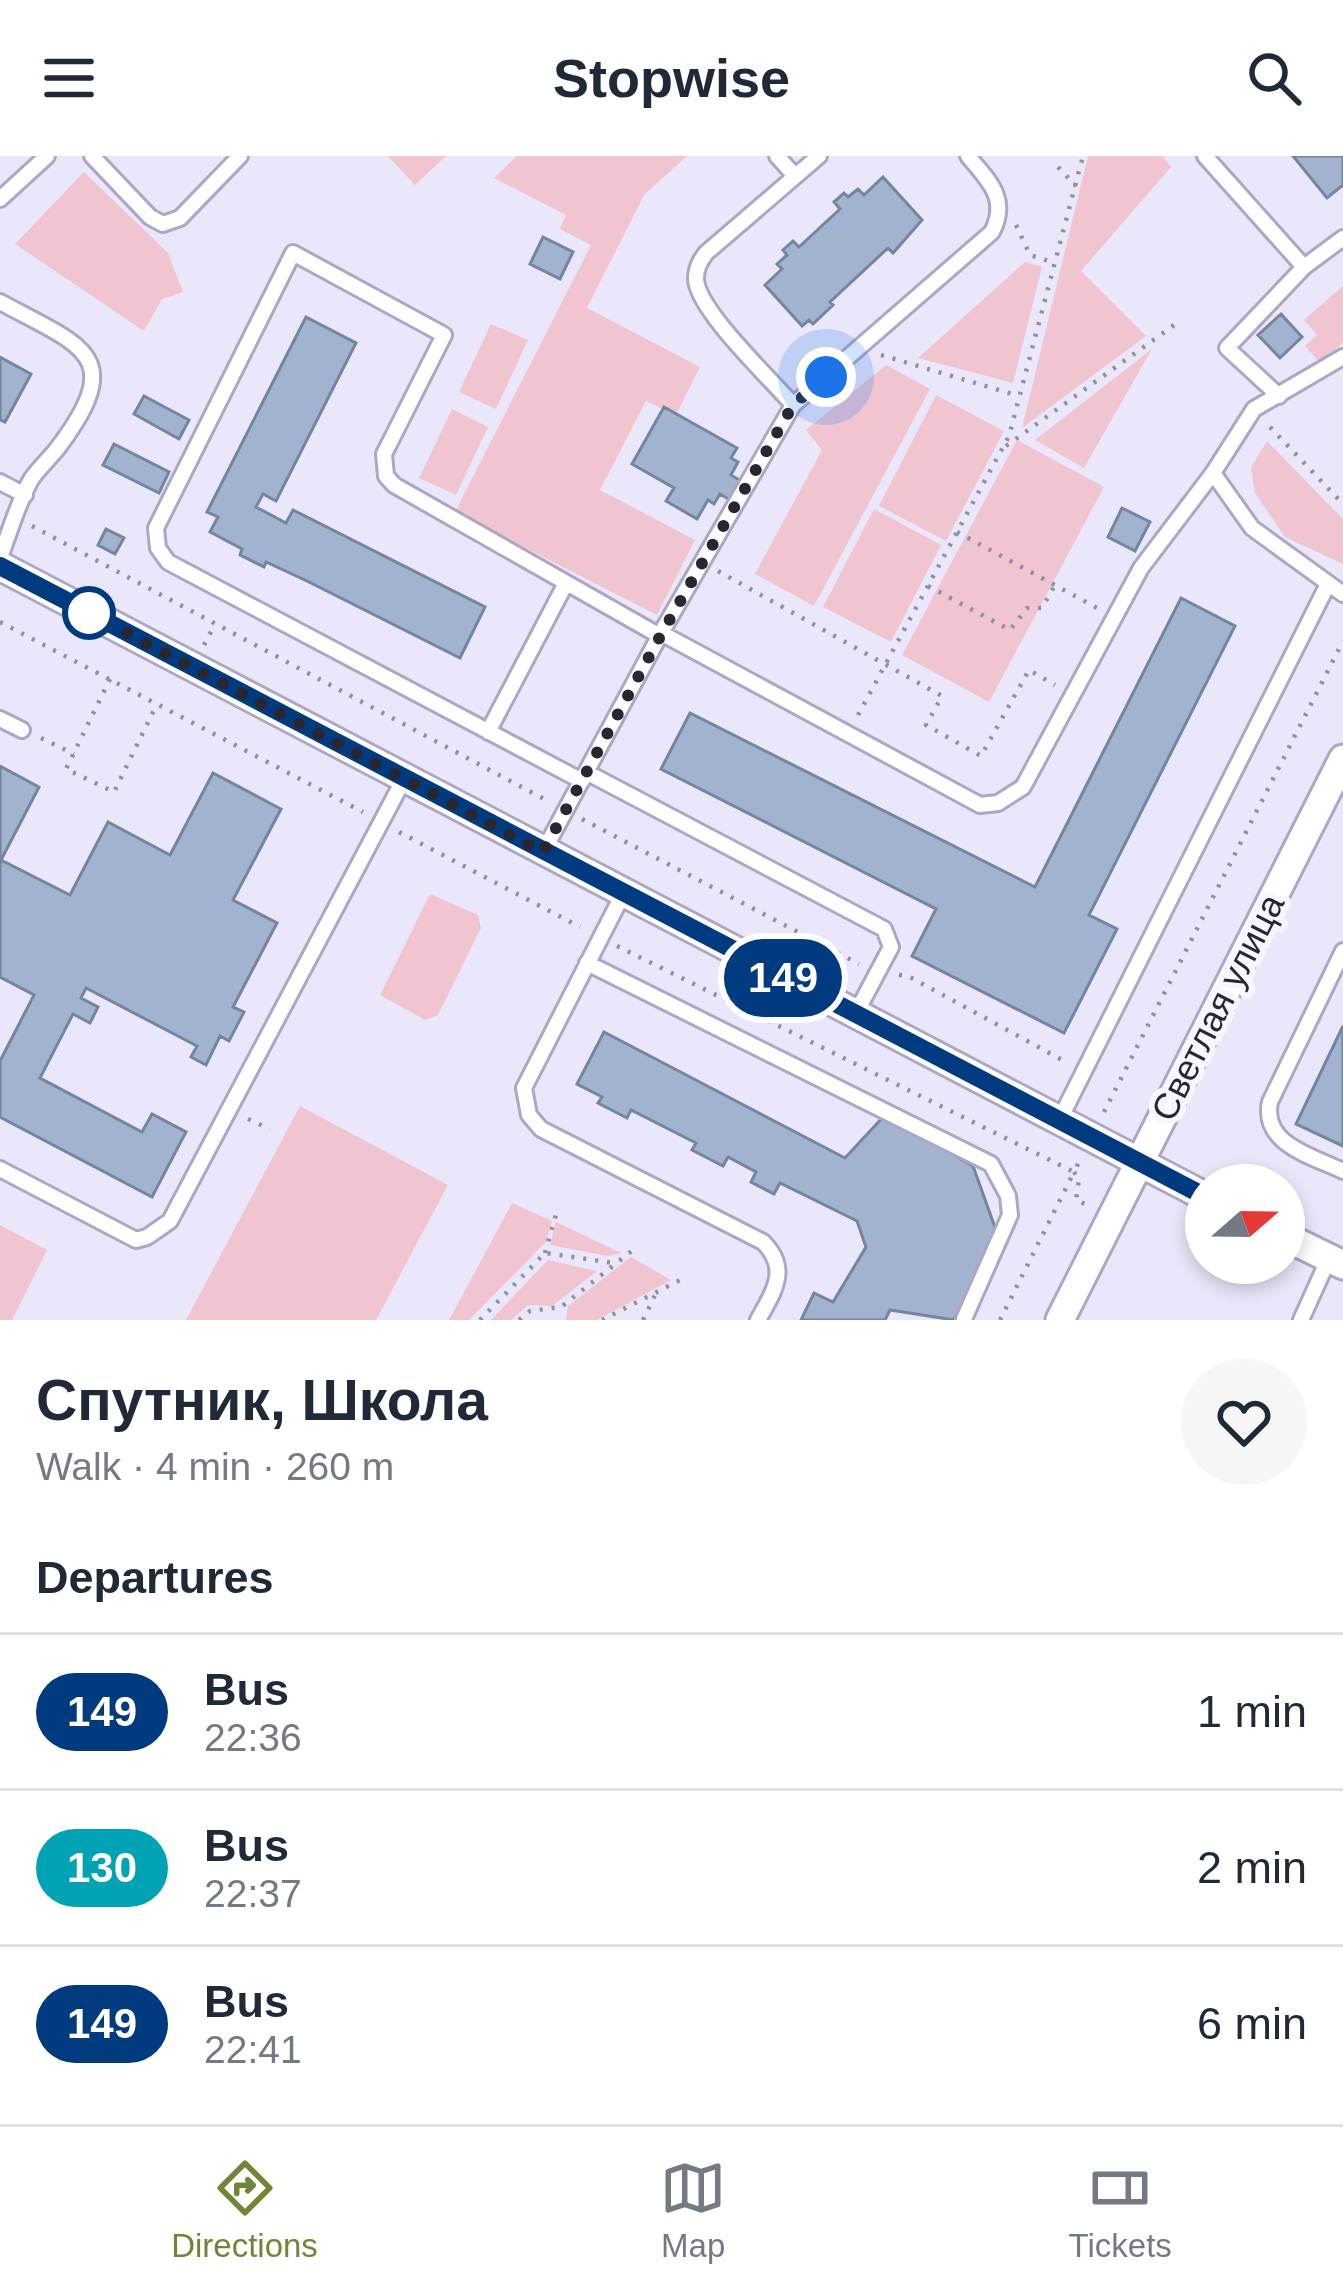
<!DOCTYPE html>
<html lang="en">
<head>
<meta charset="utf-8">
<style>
  :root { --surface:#fff; --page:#f6f6f7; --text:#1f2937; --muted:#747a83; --line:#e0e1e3; --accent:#708536 }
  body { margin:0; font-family:Helvetica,sans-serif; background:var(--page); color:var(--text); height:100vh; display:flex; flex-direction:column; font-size:45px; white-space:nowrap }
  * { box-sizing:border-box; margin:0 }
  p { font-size:39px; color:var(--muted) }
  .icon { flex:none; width:66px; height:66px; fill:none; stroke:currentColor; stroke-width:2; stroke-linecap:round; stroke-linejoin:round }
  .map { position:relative; height:1164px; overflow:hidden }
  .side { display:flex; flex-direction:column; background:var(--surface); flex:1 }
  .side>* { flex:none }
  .badge { padding:0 24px; border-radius:39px; font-size:42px; line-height:78px }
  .needle { width:78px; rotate:70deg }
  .fabs { position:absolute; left:1185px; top:1008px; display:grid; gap:24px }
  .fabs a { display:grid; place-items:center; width:120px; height:120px; border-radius:50%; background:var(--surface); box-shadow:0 6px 18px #0003; font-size:60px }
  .you { position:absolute; width:60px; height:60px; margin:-30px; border:9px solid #fff; border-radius:50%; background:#1a73e8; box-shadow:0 0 0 18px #1a73e833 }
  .map>.badge { position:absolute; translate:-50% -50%; box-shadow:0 0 0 6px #fff }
  h2 { padding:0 36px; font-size:45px; line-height:108px }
  .round { display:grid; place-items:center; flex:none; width:126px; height:126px; border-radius:63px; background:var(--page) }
  .head { display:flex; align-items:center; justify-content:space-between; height:204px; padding:0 36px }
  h1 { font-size:57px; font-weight:700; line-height:90px }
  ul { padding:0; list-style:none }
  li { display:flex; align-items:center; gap:36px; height:156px; padding:0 36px; border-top:3px solid var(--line) }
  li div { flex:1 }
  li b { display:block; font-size:45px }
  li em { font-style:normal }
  li .badge { min-width:132px; font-weight:700; text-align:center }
  header { display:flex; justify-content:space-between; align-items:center; height:156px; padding:0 36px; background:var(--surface); font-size:54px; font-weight:700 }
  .menu { display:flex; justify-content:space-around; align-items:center; height:168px; border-top:3px solid var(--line); background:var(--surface); font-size:33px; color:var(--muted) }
  .menu a { display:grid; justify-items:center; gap:6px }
  .menu .active { color:var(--accent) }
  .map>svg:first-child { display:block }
</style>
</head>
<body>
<header><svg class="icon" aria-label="menu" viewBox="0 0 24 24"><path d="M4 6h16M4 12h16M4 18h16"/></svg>Stopwise<svg class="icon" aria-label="search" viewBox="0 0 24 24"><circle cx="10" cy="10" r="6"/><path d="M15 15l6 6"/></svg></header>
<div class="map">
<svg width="1343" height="1164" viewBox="0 0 1343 1164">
  <rect width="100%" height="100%" fill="#eae7fa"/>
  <path fill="#f1c5cf" d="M388,0H446L415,29Z
    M517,0H687L644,39L587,152L700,211L676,259L646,245L600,334L695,384L657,459L455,356L591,89L560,73L566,59L494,22Z
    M1088,0H1163L1171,11L1081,115L1146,180L1022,272Z
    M84,16L168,97L183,136L162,143L144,175L15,88Z
    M1025,106L1042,111L1013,227L918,202Z
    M1343,130V187L1320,207L1305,190L1317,179L1304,164Z
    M491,168L528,184L496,253L459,236Z
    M1152,193L1084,312L1035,284Z
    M886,209L930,233L814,450L755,418L822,294L806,274Z
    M936,239L1004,275L946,385L879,350Z
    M452,253L488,271L456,339L419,322Z
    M1017,284L1104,331L989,546L902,499Z
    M1267,285L1343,363V408L1285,381L1255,337L1251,311Z
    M874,353L941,389L891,486L823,451Z
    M430,738L478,759L481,772L438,859L425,864L380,839Z
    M300,950L448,1029L376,1164H186Z
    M512,1047L552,1065L546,1086L469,1164H449Z
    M556,1066L621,1097L608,1100L550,1089Z
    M0,1069L47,1094L12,1164H0Z
    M631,1101L671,1124L597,1164H566L568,1150Z
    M548,1104L597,1115L552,1150L528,1149L511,1164H491Z"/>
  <path fill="#a1b3ce" stroke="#74859f" stroke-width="3" d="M1293,0H1343V29L1327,42Z
    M883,21L922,64L893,97L888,92L830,146L833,149L813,168L809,164L802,170L765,129L782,113L777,108L787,99L783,94L793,85L799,91L840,53L834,46L844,37L848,41L858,33L864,39Z
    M543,81L573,96L560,123L530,108Z
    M1281,158L1302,181L1280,202L1258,179Z
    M306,161L356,187L276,345L263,338L256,351L286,367L293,354L485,451L460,502L307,425L266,406L264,411L240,399L242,393L210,376L218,361L207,356Z
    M0,201L31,218L5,266L0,264Z
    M144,240L189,264L179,283L134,258Z
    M664,251L737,292L731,302L738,306L731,319L741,325L730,344L720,338L714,348L708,344L697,363L666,345L674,332L632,308Z
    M114,288L169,316L159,337L103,309Z
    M1122,352L1150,366L1135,395L1108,381Z
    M106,373L124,382L115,398L98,389Z
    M1181,442L1235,470L1089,759L1117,773L1064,877L912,800L936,753L661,613L690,557L1035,731Z
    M0,610L39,631L1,704L70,739L108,666L170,699L213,617L281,653L233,744L277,767L233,851L244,856L229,885L220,880L206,909L191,901L197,890L86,832L81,842L98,851L90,867L73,858L40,922L142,976L152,958L186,976L152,1041L0,961V905L34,839L0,821Z
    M1343,870V990L1296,968Z
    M604,876L845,1002L885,959L973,1010L997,1077L954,1164L890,1154L885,1164H801L814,1137L833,1146L866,1091L857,1065L780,1027L774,1038L751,1026L756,1016L728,1001L723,1010L692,994L696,987L631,954L627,962L598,947L602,941L577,928Z"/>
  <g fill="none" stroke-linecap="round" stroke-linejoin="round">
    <defs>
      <path id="service" d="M92,0L150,61L163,68L180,62L240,0
        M777,0L795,20
        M1205,0L1304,111L1343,82
        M0,43L47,0
        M0,146C83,191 128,199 57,293C49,303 39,312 32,322C18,345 10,376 0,401
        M1279,240L1227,192L1304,111
        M793,249C771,223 697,154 696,123C696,112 700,105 706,97L819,0
        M1213,317L1252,372L1343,438
        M0,326L25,339
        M661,477L793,249L992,76C1009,43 989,25 968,0
        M0,563L22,574
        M488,576L566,427
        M586,616L884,773L891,791L855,859
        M582,625L168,406L158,392L156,372L293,97L444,179L384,298L386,320L394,329L660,480
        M543,696L661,477L980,649L998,647L1023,631L1141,412L1213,317L1254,253L1343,201
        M623,738L524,932L529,959L541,973L763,1086C790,1113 774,1135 758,1164
        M1343,795L1270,946C1261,988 1312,1000 1343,1015
        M587,807L991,1008L1008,1040L1010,1059L964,1163
        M1059,965L1328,428
        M0,1013L136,1084L147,1081L170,1065L404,623
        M1301,1164L1329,1102"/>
      <path id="minor" d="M0,410L1206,1041
        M1284,1080L1343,1109
        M1060,1164L1343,603"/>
    </defs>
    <use href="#service" stroke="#ada7c6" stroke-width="20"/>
    <use href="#minor" stroke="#ada7c6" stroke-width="33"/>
    <path stroke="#928f9f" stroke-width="4.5" stroke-dasharray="3 9" stroke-linecap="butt" d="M1058,11L1076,30
      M1016,69L1030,99L1055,107
      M881,199L1019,240
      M1270,271L1343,348
      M1006,290L1177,167
      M32,370L546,644
      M957,376L1099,453
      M718,415L942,540L926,569L981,600L1029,514L1055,529
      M928,430L1010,474L1027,452H1042L1055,429
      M0,466L363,656
      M204,489L215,468
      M110,523L66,613L114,636L157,548
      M858,559L1009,280L1083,0
      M41,582L74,598
      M582,663L859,808
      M399,676L580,771
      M617,790L1074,1016L1080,1004
      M899,819L908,820L1064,905
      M1104,956L1343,485
      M248,963L270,973
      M1074,1016L1079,1023L1076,1044L1087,1049
      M545,1097L557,1055
      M480,1164L545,1097L614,1107
      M519,1164L530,1155L561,1151L633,1094
      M602,1164L686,1121
      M643,1164L656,1137
      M1000,1164L1074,1016"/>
    <use href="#service" stroke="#fff" stroke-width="14"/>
    <use href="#minor" stroke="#fff" stroke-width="27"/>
  </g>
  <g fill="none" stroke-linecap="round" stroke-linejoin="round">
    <defs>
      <path id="line" d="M0,410L1206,1041"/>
    </defs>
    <use href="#line" stroke="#fff" stroke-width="27"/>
    <use href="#line" stroke="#003b80" stroke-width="18"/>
    <path stroke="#292632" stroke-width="12" stroke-dasharray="0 21.6" d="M89,457L543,696L662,477L793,249L826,221"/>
  </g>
  <circle fill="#fff" stroke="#003b80" stroke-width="6" cx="89" cy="457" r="24"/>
  <g text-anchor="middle" stroke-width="12" stroke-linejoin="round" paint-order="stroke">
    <g font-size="36" fill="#292632" stroke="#f7f6fc">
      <text transform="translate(1217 851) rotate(-63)" y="13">Светлая улица</text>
    </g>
  </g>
</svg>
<div class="fabs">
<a><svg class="needle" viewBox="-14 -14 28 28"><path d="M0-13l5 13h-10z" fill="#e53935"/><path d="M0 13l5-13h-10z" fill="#747a83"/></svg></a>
</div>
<div class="you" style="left:826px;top:221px"></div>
<b class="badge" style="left:783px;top:822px;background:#003b80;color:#fff">149</b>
</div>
<section class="side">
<div class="head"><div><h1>Спутник, Школа</h1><p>Walk · 4 min · 260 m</p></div><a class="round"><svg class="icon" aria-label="heart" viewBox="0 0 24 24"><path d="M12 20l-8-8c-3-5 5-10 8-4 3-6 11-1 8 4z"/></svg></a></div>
<h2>Departures</h2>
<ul>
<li><span class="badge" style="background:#003b80;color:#fff">149</span><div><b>Bus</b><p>22:36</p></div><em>1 min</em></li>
<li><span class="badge" style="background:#00a3b4;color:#fff">130</span><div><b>Bus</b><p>22:37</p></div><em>2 min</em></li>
<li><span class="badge" style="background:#003b80;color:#fff">149</span><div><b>Bus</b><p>22:41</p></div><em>6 min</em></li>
</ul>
</section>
<nav class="menu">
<a class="active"><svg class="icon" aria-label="directions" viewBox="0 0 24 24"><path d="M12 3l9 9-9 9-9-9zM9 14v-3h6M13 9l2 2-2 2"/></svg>Directions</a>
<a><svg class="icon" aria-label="map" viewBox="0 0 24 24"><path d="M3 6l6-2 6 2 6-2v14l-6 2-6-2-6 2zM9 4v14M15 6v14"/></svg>Map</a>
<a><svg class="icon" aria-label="tickets" viewBox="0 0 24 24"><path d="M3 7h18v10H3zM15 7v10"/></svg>Tickets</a>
</nav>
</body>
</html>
